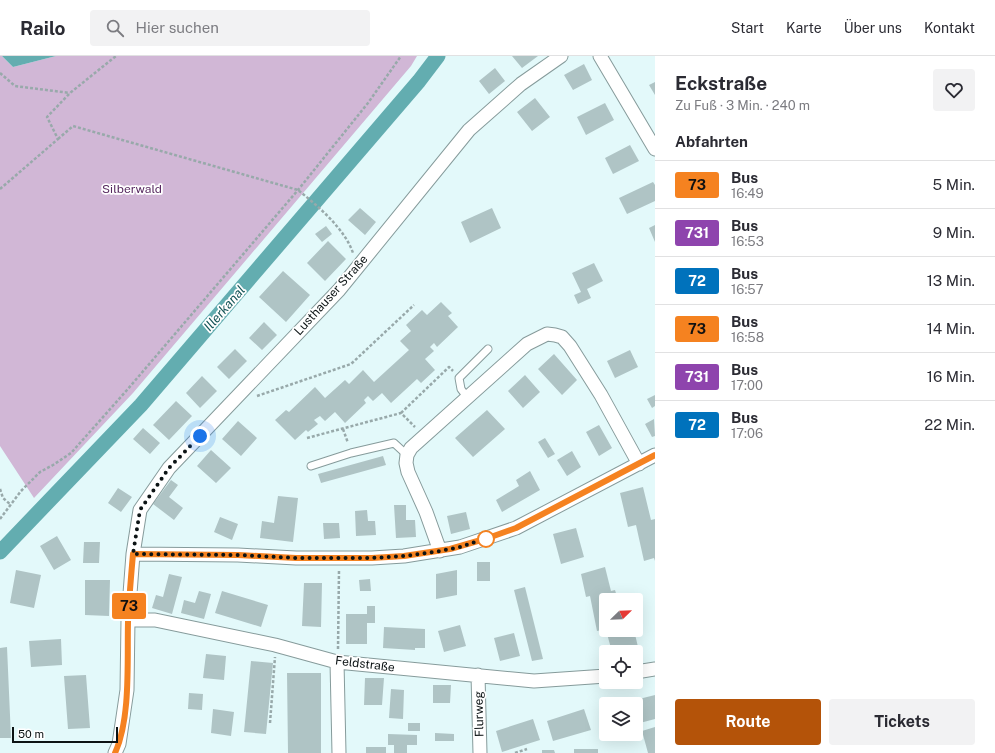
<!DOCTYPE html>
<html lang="de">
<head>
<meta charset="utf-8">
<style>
  :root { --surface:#fff; --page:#f2f2f3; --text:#2b2b33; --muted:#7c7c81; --line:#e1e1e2; --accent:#b45309 }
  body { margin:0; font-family:"Public Sans",sans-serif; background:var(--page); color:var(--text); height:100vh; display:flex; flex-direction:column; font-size:15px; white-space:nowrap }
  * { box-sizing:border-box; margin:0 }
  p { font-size:13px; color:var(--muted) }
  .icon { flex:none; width:22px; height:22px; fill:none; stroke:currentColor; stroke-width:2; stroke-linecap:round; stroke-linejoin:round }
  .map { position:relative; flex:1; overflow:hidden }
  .details { display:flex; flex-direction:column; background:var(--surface); width:340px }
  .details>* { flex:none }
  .badge { padding:0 8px; border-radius:3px; font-size:14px; line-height:26px }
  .needle { width:26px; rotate:67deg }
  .buttons { position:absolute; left:599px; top:537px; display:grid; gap:8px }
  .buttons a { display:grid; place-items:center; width:44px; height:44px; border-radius:4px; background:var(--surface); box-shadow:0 4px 16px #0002; font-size:20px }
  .scale { position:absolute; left:12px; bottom:10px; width:106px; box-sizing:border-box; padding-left:4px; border:2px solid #0c1314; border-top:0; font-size:11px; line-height:14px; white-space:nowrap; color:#0c1314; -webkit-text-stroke:3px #fff; paint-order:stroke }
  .you { position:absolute; width:20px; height:20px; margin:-10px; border:3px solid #fff; border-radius:50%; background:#1a73e8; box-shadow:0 0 0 6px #1a73e833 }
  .map>.badge { position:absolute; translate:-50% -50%; box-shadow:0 0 0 2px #fff }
  h2 { padding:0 20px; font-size:15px; line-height:36px }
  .round { display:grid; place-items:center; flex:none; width:42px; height:42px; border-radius:4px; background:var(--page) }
  .summary { display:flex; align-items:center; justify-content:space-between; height:68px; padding:0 20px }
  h1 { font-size:19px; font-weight:700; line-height:30px }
  .button { display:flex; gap:8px; margin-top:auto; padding:8px 20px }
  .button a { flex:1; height:46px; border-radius:4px; background:var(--accent); color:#fff; font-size:16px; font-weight:700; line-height:46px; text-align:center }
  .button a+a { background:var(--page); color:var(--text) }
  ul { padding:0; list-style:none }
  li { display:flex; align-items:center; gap:12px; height:48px; padding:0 20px; border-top:1px solid var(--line) }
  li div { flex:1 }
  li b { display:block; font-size:15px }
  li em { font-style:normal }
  li .badge { min-width:44px; font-weight:700; text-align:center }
  header { display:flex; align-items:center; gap:24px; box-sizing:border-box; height:56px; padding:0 20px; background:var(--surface); border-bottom:1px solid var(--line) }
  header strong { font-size:19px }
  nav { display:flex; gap:22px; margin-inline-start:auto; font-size:14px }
  .search { width:280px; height:36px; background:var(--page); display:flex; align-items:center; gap:10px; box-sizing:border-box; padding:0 14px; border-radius:4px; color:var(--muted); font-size:15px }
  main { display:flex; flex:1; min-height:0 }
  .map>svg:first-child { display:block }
</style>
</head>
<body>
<header>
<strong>Railo</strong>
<div class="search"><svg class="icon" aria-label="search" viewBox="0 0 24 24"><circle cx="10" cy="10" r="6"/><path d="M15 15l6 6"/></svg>Hier suchen</div>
<nav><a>Start</a><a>Karte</a><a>Über uns</a><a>Kontakt</a></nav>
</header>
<main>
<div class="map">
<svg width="655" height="697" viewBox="0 0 655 697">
  <rect width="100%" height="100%" fill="#e3f9fa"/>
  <path fill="#d1b7d6" d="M0,0H2L13,11L56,0H417L411,10L133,337L34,442L0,390Z"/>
  <path fill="#63adb0" d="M2,0H56L13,11Z"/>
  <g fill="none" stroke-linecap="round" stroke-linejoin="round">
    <path stroke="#63adb0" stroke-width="15" d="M0,496L141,349L419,25L438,0"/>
  </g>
  <path fill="#afc4c5" d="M512,0H538L522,12Z
    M584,8L592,24L573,34L564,19Z
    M495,12L505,25L489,38L479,25Z
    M655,26V39L649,29Z
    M535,42L550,61L532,75L517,56Z
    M605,47L614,64L586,79L577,61Z
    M630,89L639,105L613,118L605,102Z
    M653,126L655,129V145L627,158L619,142Z
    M360,152L376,166L365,179L348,164Z
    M492,152L501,172L470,187L461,166Z
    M655,169V186L649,172Z
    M326,170L332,178L322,186L315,178Z
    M328,185L346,203L325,225L307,207Z
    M594,207L603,225L587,233L591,242L578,248L574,239L581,236L572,217Z
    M283,215L310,239L286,266L259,241Z
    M441,246L452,257L448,260L458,271L437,291L434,287L430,291L434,295L425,303L435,314L421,327L417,323L391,347L382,337L373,345L368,340L364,344L366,347L345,367L335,356L325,365L320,360L314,364L318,368L308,376L306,374L295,384L275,364L286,354L289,356L315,331L325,342L345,324L349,328L363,314L374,326L409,294L400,285L411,275L406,269L422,254L427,259Z
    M264,266L277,279L262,294L249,282Z
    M235,293L247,305L229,323L217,311Z
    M630,294L638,311L615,322L607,305Z
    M554,298L577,324L562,339L538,313Z
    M525,319L540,336L523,352L508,335Z
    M202,320L217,335L200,352L186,337Z
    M655,339V350L652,352L647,343Z
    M176,345L192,360L169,384L153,369Z
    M487,354L505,373L473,401L455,382Z
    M654,363L655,380L652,381L645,368Z
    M238,365L257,382L241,400L222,383Z
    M599,369L612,392L599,400L586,376Z
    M143,372L160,387L150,398L133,383Z
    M545,382L555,398L548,402L538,386Z
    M211,394L231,412L216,427L197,410Z
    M572,395L581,411L567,420L557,404Z
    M383,400L386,409L321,427L318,418Z
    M530,415L540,434L502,456L496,444L519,430L516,424Z
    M171,424L178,429L169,441L183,452L174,464L153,448Z
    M643,431L651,464L655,463V505L654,502L644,505L636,469L628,471L620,437Z
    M118,432L132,441L121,456L108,447Z
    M278,440L298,442L293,486L260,482L262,465L274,467Z
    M394,449H406V464H415L416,481L396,482Z
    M367,454L368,465H375L376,479L356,480L355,455Z
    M466,456L470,473L451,478L447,460Z
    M220,461L238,468L232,484L214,476Z
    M323,467H339L340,482L324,483Z
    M576,472L584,501L561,508L553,478Z
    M57,480L71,504L54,514L40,490Z
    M84,486H100L99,507H83Z
    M477,506H490V525H477Z
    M605,511L611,535L615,534L618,544H606V573L597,575L590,540L586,541L581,518Z
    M16,514L41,519L34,552L10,547Z
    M457,514V539L436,543V518Z
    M169,518L182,521L172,558L152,552L156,539L163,541Z
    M370,523L371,535H360L359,524Z
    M85,524H110L109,560L85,559Z
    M304,527H322L321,571L302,570Z
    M525,531L543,603L532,605L514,534Z
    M199,535L211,538L204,563L181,557L184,544L195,547Z
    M222,535L268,549L261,571L215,557Z
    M367,550H375V567H367V588H346V558H367Z
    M460,569L466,590L444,596L438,575Z
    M384,571L425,573V592H415V594L383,592Z
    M606,574H634L638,591L621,596H612Z
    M514,577L520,600L500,605L494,582Z
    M61,583L62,609L31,611L29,585Z
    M7,591L11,682H0V592Z
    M206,598L226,600L224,624L203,622Z
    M251,605L273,607L266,678L244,676Z
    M287,617H321V697H288Z
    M86,619L90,672L68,673L64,620Z
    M365,622H384L382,649H364Z
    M433,629H451L450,647H433Z
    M391,633L404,634L403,663L389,662Z
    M189,637L203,638L202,654L188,653Z
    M655,639V663L636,668V648L623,647Z
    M213,653L234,656L231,680L211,677Z
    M584,653L591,674L553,685L547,665Z
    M533,663L540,684L502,696L496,675Z
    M408,667H420V675H408Z
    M655,671V697H648L642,675Z
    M435,677L454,678V685H435Z
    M388,678L417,679V689H407V697H394V689H388Z
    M366,691H386V697H366Z
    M574,693H598V697H574Z
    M542,694H554L555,697H542Z"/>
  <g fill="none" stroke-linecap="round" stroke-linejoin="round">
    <defs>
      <path id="lane" d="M467,341L461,333L459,322L488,293
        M311,410L351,397L394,387L407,399"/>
      <path id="street" d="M600,0L655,93
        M440,495L426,456L408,416L406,407L407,399L411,392L527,288L547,278L555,279L562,281L570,290L601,339L639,408
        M133,498L238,499L296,502H372L404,500L460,491L516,472L655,399
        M128,564H155L275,589L337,606L534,625L606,620
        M337,606L339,697
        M636,616L655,613
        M478,619L480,697
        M115,697L119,688L127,634L128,564L133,498L140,454L169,412L339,234L469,74L521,28L561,0"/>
    </defs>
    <use href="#lane" stroke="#869b9b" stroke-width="9"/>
    <use href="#street" stroke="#869b9b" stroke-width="15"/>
    <path stroke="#98a9aa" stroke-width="2.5" stroke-dasharray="3 2" stroke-linecap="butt" d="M0,17L15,30L70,37
      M58,83L73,70L298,134C318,150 345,173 353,197
      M0,133L58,83L47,61L70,37L116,0
      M257,340L351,308L414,249
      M401,357L449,311L453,315
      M343,373L348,387
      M307,382L401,357L415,371
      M0,433L3,442L11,449
      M0,463L21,435L40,416L53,409L71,397L127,334L298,134L368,47L401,0
      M338,593L339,514
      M270,667L275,601
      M515,697L527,693"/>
    <use href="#lane" stroke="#fff" stroke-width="7"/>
    <use href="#street" stroke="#fff" stroke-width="13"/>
  </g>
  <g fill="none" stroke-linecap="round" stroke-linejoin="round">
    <defs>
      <path id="line" d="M115,697C131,662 127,604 128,566C129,543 131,521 133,498L238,499L296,502H372L404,500L450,493L488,482L516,472L655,399"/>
    </defs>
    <use href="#line" stroke="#fff" stroke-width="9"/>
    <use href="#line" stroke="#f58220" stroke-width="6"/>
    <path stroke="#0c1314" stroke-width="4" stroke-dasharray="0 7.2" d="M200,380L169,412L140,454L133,498L238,499L296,502H372L404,500L440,495L460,491L488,482L486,483"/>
  </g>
  <circle fill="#fff" stroke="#f58220" stroke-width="2" cx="486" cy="483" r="8"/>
  <g text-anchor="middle" stroke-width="3.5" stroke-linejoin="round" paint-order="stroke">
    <g font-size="12" fill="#56285f" stroke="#fff">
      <text x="132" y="137">Silberwald</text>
    </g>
    <g font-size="12" fill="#0c1314" stroke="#fff">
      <text transform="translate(331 239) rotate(-48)" y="4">Lusthauser Straße</text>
      <text transform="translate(365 608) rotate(7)" y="4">Feldstraße</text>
      <text transform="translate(479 658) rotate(-91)" y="4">Flurweg</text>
    </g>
    <g font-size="13" font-style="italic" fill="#155558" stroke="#fff">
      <text transform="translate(224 252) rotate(-49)" y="5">Illerkanal</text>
    </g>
  </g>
</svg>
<div class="buttons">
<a><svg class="needle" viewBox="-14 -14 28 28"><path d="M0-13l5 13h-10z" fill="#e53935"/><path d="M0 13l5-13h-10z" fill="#7c7c81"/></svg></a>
<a><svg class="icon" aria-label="locate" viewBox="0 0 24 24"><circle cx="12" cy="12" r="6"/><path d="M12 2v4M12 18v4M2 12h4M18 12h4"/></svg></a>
<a><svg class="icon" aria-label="layers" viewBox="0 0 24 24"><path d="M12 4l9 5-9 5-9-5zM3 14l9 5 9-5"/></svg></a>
</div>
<div class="scale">50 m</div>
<div class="you" style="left:200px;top:380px"></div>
<b class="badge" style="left:129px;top:550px;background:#f58220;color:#111">73</b>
</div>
<section class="details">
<div class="summary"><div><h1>Eckstraße</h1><p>Zu Fuß · 3 Min. · 240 m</p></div><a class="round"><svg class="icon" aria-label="heart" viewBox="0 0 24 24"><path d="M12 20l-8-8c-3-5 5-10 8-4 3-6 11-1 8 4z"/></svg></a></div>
<h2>Abfahrten</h2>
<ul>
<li><span class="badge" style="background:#f58220;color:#111">73</span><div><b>Bus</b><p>16:49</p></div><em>5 Min.</em></li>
<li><span class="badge" style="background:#8e44ad;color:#fff">731</span><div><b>Bus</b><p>16:53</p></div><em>9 Min.</em></li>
<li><span class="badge" style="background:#0072bc;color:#fff">72</span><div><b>Bus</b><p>16:57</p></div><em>13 Min.</em></li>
<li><span class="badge" style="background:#f58220;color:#111">73</span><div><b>Bus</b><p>16:58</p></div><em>14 Min.</em></li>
<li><span class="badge" style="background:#8e44ad;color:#fff">731</span><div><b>Bus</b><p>17:00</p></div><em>16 Min.</em></li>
<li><span class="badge" style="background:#0072bc;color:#fff">72</span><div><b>Bus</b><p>17:06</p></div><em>22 Min.</em></li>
</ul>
<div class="button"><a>Route</a><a>Tickets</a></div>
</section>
</main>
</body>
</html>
